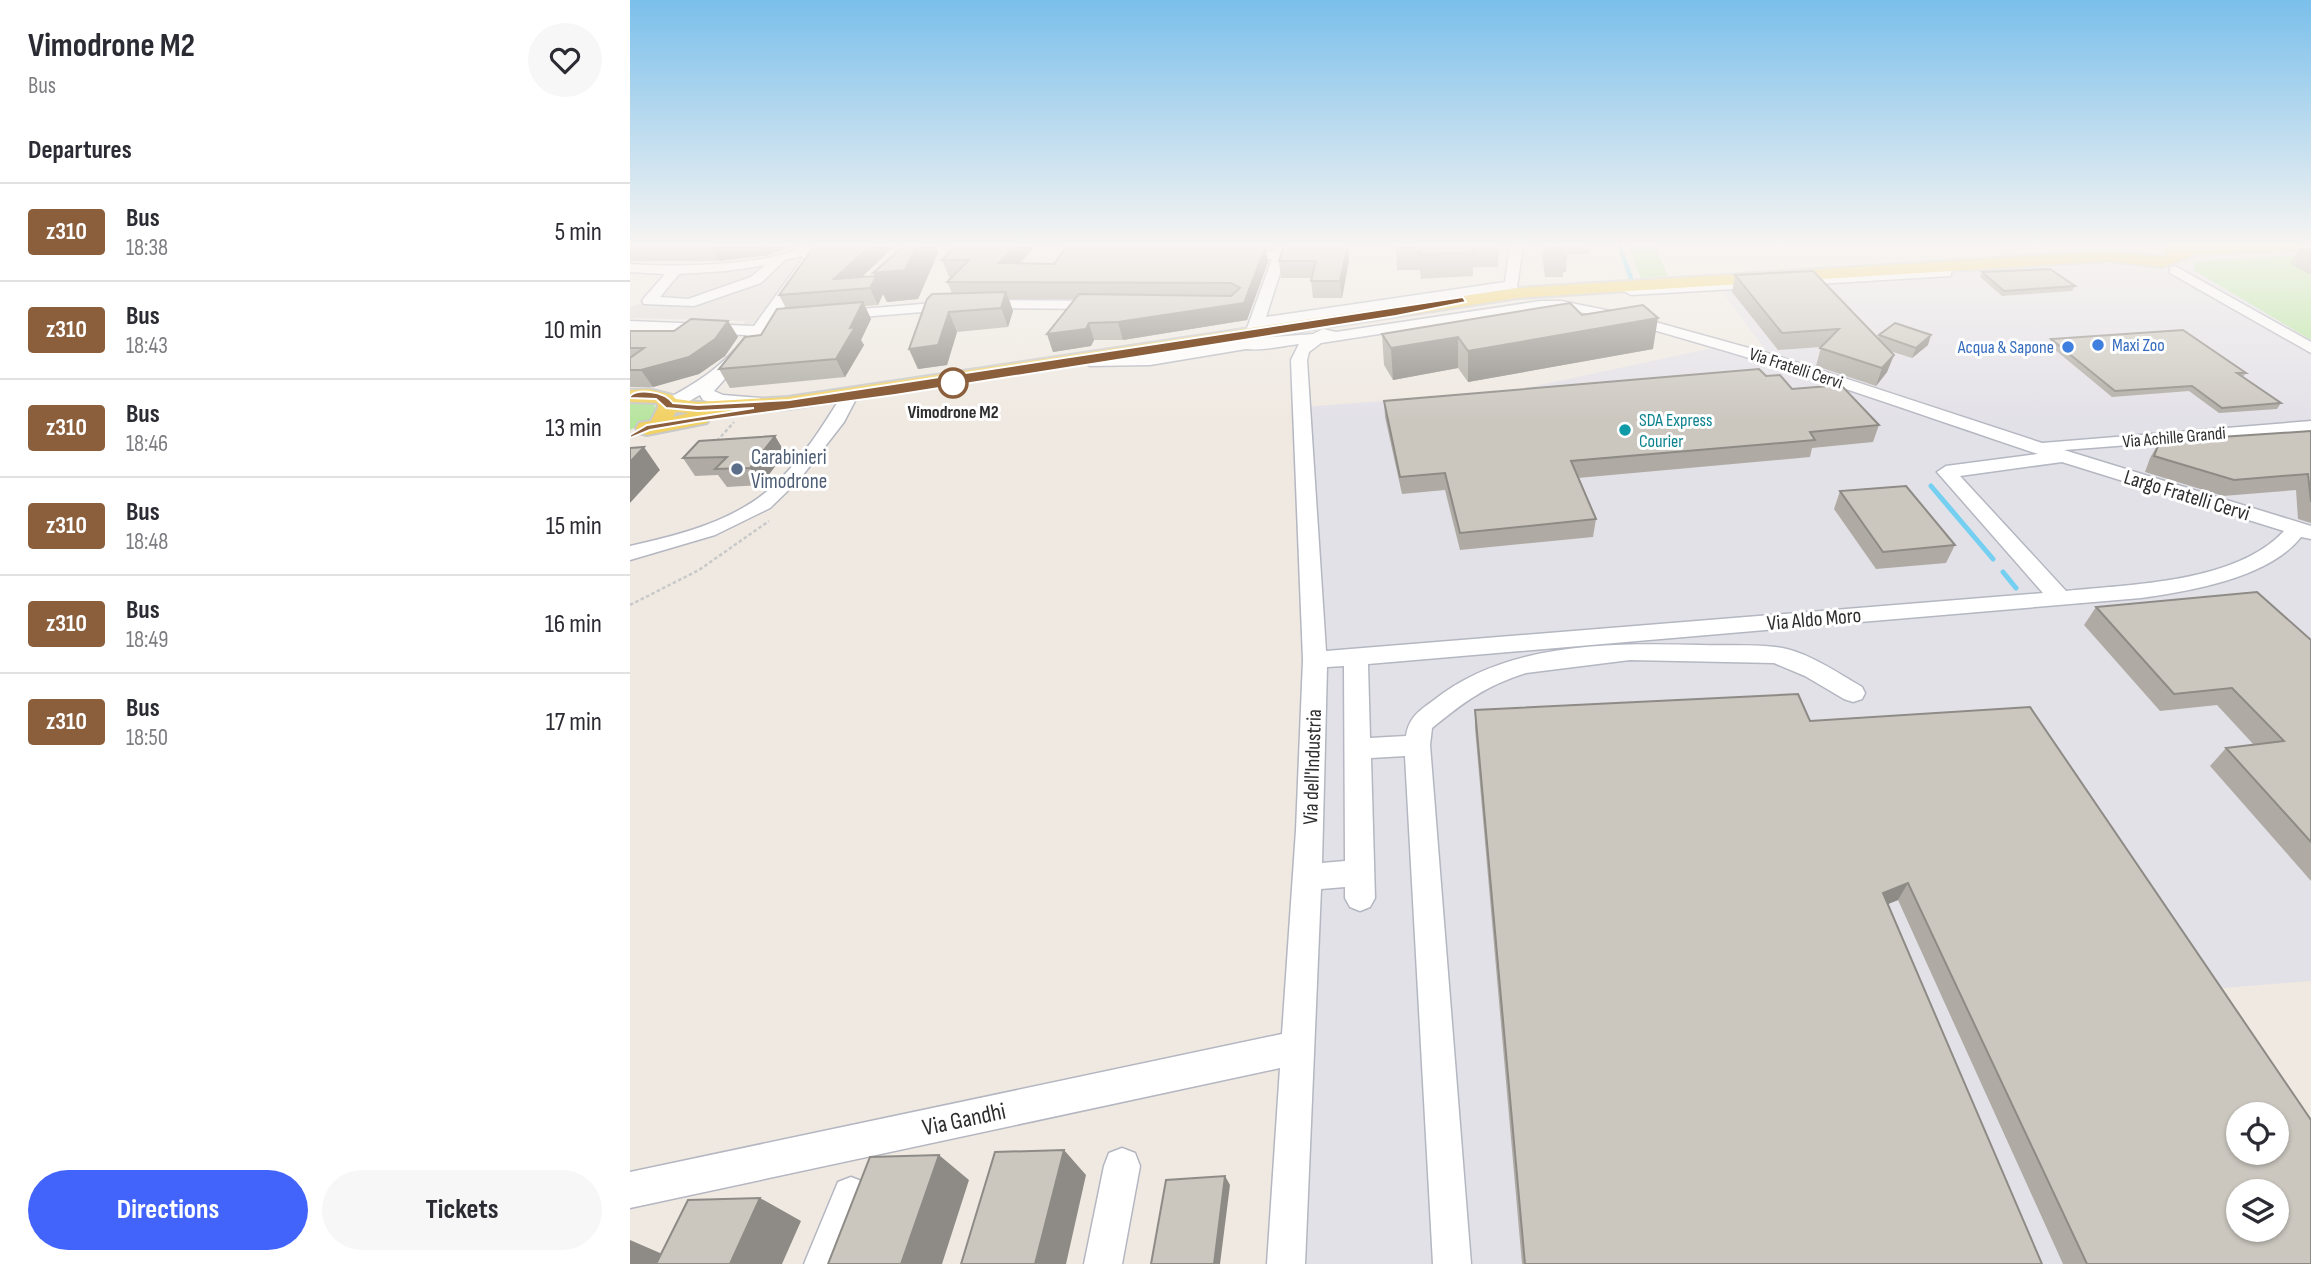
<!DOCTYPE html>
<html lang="en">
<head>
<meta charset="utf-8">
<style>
  :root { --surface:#fff; --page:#f7f7f7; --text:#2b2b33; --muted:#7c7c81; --line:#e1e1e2; --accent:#4264fb }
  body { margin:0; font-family:"Sofia Sans Condensed",sans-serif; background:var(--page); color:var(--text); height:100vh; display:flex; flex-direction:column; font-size:26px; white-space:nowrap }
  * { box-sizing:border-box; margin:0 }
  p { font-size:23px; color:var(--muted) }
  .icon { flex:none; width:38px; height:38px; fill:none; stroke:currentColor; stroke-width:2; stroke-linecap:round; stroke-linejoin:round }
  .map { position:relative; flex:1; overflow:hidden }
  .drawer { display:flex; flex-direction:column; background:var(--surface); width:630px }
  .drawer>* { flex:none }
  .badge { padding:0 14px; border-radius:5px; font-size:24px; line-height:46px }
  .fabs { position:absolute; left:1596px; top:1102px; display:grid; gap:14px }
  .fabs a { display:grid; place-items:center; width:63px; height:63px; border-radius:50%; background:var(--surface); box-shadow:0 2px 5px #0004; font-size:35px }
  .map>.badge { position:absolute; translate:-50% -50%; box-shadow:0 0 0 4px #fff }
  h2 { padding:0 28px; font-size:26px; line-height:63px }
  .round { display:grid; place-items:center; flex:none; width:74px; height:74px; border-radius:37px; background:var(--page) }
  .headline { display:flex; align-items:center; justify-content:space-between; height:119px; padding:0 28px }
  h1 { font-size:33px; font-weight:700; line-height:52px }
  .action { display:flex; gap:14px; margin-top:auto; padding:14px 28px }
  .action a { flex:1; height:80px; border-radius:42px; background:var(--accent); color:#fff; font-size:28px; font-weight:700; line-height:80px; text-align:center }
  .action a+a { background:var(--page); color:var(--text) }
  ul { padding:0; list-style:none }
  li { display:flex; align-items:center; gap:21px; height:98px; padding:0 28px; border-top:2px solid var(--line) }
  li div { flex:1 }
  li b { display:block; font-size:26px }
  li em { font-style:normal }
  li .badge { min-width:77px; font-weight:700; text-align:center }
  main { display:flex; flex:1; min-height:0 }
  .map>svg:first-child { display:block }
</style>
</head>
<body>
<main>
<section class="drawer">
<div class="headline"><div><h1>Vimodrone M2</h1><p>Bus</p></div><a class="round"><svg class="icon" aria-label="heart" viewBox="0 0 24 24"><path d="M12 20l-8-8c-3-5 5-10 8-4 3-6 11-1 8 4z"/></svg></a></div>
<h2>Departures</h2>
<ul>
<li><span class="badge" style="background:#8b5e3c;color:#fff">z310</span><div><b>Bus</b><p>18:38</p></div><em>5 min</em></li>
<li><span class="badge" style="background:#8b5e3c;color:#fff">z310</span><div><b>Bus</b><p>18:43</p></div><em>10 min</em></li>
<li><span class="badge" style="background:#8b5e3c;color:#fff">z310</span><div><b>Bus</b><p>18:46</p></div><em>13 min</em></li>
<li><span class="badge" style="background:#8b5e3c;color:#fff">z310</span><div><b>Bus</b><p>18:48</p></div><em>15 min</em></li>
<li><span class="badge" style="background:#8b5e3c;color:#fff">z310</span><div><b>Bus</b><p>18:49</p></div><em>16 min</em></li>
<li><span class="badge" style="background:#8b5e3c;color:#fff">z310</span><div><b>Bus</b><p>18:50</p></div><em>17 min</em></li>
</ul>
<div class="action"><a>Directions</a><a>Tickets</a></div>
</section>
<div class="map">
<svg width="1681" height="1264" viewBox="0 0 1681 1264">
  <rect width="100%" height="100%" fill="#efe9e1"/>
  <path fill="#e3e1e8" d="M1681,247V981L1432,1001L1581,1264H676L698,649L675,407L882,391L1092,346L1132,357L1137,352L1084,281Z"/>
  <path fill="#b6e59e" d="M998,245H1024L1038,276L1011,278Z
    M1681,254V340L1564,270L1565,262Z
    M0,401L22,402L27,409L21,419L0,430Z"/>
  <path fill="#dfdcd8" d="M158,253L166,257L167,266L136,314L124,323L112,325L116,321L0,318V307L11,303L40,268Z"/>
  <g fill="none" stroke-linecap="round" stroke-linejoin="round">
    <path stroke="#75cff0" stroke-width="4.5" d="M989,245L1001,278"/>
    <path stroke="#75cff0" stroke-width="5" d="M1301,486L1363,559
      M1373,572L1386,588"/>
    <defs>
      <path id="minor" d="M173,245L197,246L183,252L187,258L185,264L135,334L84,391L93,395L130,398L132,402L130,406L92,405L73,400L70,395L45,409H33L30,405L33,401C67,383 94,366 117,335L0,331V321L124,326L173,258L172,256L155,260L131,283L64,306L14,304L12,301L14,298L35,274L0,272V264C38,267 143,267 173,245ZM135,265L121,277L58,299L30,297L49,274L96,271Z
        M646,245H659L636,317L875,282L880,245H893L887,288L633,327L629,334H619L616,331L642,259H608L601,255L608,251H644Z
        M1545,266L1681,342V353L1540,273V267Z
        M1316,269L1321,270V276L1001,295L994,291L1001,287Z
        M341,300L473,301L480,305L473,309L341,308L207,319L200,315L207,311Z
        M910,301H931L1000,315L1144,355L1412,443L1681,421V431L1434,450L1681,526V539L1671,537C1639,578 1560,591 1511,598L738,664L740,738L776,736C779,717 789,711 804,700C877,642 981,643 1070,645C1094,646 1120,644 1145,647C1175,650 1206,672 1232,687L1235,693L1232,699L1223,702L1214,699L1175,676L1144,663L1000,660L896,673C855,686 834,702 802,728L800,745L841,1264H803L775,756L741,758L745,898L740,907L730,911L720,907L715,898V887L691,889L675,1264H637L650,1068L0,1208V1172L652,1034L666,830L673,660L661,360L669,344C651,346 634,351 616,349L520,365L460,366L452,361L460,356L520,355L616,339L683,334L693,329L706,332ZM910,309C962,309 1015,328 1065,342C1181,375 1294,416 1408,454L1316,466L1307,472L1413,593L696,651L677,360L679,352L691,343ZM1432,462L1654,531C1606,583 1502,584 1436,591L1330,476ZM714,666L715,861L692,863L697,667Z
        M218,394L226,399L214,422L169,480L140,508L85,535L0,560V546C50,535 105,521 143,486C171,461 193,426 212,395Z
        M492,1148L505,1153L510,1166L492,1264H454L474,1166L479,1153Z
        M221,1177L234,1182L239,1195L212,1264H174L208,1182Z"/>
      <path id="major" d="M1560,245H1672L1664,250L1564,255L1533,267L1478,261L888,298L158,409L77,414L80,418L77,423L17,435L9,433L6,428L9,423L21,421L28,407L27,403L0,402V390L19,389L42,395L46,399L68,402L158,397L888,288L1478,251L1531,257L1536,255L1533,251L1535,248ZM46,412L59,413L43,417Z"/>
    </defs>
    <use href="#minor" stroke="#b4b7c1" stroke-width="3"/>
    <use href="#major" stroke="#c9c9c9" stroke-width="4"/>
    <path stroke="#c9c9c9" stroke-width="2.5" stroke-dasharray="3.5 2.5" stroke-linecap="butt" d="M87,441L104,422
      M0,605L69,570L139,521"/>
    <use href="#minor" fill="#fff" fill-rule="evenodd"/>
    <use href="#major" fill="#f2d163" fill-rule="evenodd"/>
  </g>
  <path fill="#afaba4" d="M0,245H165L138,255L89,261H0Z
    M265,245L232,277L245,276L275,245H305L308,253L288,299L257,302L253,294L248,305L235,306L241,319L231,340L234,345L215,377L100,388L89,369L131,335L156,308L149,295Z
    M406,245L390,263L424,264L438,245H643L642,248H636L638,262L617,320L493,340H464L461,346L423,352L417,334L445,299H379L383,311L378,327L327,332L317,365L288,369L279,349L322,293L317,282L322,277H319L312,260Z
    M766,245H869L868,267H843V276L791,279L790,270H767Z
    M913,245H960L959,254H937L936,272H933V277H915L912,255Z
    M1669,249H1681V275L1660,264Z
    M719,260L712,298H683L681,281L682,278H651L649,261Z
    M1352,272L1445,286L1442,291L1372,296L1350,277Z
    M1105,275L1248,339L1249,335L1298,345L1282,358L1260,351L1264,355L1257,372L1246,386L1186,366L1191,347L1148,350L1102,292Z
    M952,315L1023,349L838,382L828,368L763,380L754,365L752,334Z
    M98,321L108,337L95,356L69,374L23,387H0V331H44Z
    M1421,339L1616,373L1613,377L1651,403L1647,409L1589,413L1559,391L1482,397L1418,344Z
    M1136,376L1162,389L1249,425L1243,442L1182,448L1180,457L948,478L966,519L963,537L830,550L815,490L772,494L755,417L754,401Z
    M1681,431V523L1668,519L1666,490L1593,496L1515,472L1520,458L1530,441Z
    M145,436L155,453L131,485L97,487L88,475L65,476L53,458Z
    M1210,491L1325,545L1316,563L1246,569L1204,509Z
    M1466,607L1681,640V881L1580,766L1596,748L1624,745L1587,705L1530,711L1454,625Z
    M845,710L1180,721L1681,1264H1433L1268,900L1258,904L1412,1264H892L845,728Z"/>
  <path fill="#8e8b86" d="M80,245H165L138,255L89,261Z
    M241,245H265L219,290L204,279Z
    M287,245H305L308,253L288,299L257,302L253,294L248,305L240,288L246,277L243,273Z
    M386,245H406L375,280L369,263Z
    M636,245L638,262L617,320L493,340L488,322L614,303Z
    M718,245L719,260L712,298L710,281Z
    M376,292L383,311L378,327L371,308Z
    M233,302L241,319L231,340L234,345L215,377L206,359L220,328Z
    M319,312L327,332L317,365L288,369L279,349Z
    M1028,318L1023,349L838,382V351Z
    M98,321L108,337L95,356L69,374L23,387L11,370Z
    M459,323L464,340L461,346L423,352L417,334Z
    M1301,335L1298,345L1282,358L1286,348Z
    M828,337V368L763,380L761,348Z
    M1264,355L1257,372L1246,386L1252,368Z
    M145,436L155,453L131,485L120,468Z
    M14,447L30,470L0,503V462Z
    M1278,883L1268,900L1243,910L1253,893Z
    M434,1150L456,1175L436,1264H405Z
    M309,1155L339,1180L312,1264H271Z
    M595,1176L600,1185L590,1264H584Z
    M130,1198L171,1221L152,1264H100Z
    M0,1240L37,1256L33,1264H0Z"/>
  <path fill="#cbc7bf" stroke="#8e8b86" stroke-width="2" fill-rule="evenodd" d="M185,245H241L204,279L245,276L246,277L240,288L149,295Z
    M275,245H287L275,270L243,273Z
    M327,245H386L369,263L424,264L438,245H636L614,303L488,322L459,323L456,329L417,334L449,294L601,296L610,288L601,283L317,282L339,260H312Z
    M654,245H718L710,281H681L686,261H649Z
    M766,245H843V252L790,255V247H766Z
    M916,245H935V248H917Z
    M1669,249H1681V255Z
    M1420,269L1445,286L1374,291L1352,272Z
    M1183,271L1264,355L1252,368L1190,348L1209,329L1152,333L1105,275Z
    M376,292L371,308L319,312L308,345L279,349L297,299L302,294Z
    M233,302L220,328L225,327L206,359L89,369L115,337L131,335L147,309Z
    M940,303L952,315L1013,305L1028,318L838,351L828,337L761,348L752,334Z
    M61,319L98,321L85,339L59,357L11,370H0V358L14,348H0V331H44Z
    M1265,323L1301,335L1286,348L1249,335Z
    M1553,330L1616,373H1607L1651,403L1592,408L1562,386L1485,391L1421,339Z
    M1129,369L1136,376L1150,375L1162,389L1211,385L1249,425L1180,432L1185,440L941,461L966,519L830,533L815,473L770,477L754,401Z
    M1681,431V502L1678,474L1604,480L1524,456L1530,441Z
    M145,436L120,468L85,469L97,457L53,458L69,441Z
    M14,447L0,462V448Z
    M1276,486L1325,545L1253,552L1210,491Z
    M1627,592L1681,640V842L1596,748L1654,741L1602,688L1544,694L1466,607Z
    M1168,694L1180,721L1400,707L1681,1120V1264H1457L1278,883L1253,893L1412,1264H895L845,710ZM1608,1115H1647V1153H1608ZM1608,1192H1647V1230H1608Z
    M434,1150L405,1264H331L365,1152Z
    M309,1155L271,1264H198L240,1157Z
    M595,1176L584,1264H521L536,1180Z
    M130,1198L100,1264H26L58,1200Z"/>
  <linearGradient id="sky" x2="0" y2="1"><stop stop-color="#7abfeb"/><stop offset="0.58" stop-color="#f8f5f2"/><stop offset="1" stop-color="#f8f5f2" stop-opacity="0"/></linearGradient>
  <rect width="1681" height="422" fill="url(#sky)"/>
  <path fill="#8b5e3c" stroke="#fff" stroke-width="2" d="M833,297L836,302L766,316L265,395L66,422L20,430L0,438V435L17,425L124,408L68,411L36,408L26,399L0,398V396C7,389 33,390 43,403L68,405L159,400Z"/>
  <g fill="#3f7fe0" stroke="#fff" stroke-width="2.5">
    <circle cx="1468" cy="345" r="7"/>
    <circle cx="1438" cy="347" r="7"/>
  </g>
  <circle fill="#fff" stroke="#8b5e3c" stroke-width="3.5" cx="323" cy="383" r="14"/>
  <circle fill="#0f9aa8" stroke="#fff" stroke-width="2.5" cx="995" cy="430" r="7"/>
  <circle fill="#5c6f8a" stroke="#fff" stroke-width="2.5" cx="107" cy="469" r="7"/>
  <g text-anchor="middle" stroke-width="6" stroke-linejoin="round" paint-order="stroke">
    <g font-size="18" fill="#366cbe" stroke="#fff" text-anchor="start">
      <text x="1482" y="351">Maxi Zoo</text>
      <text x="1424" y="353" text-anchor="end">Acqua &amp; Sapone</text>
    </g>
    <g font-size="18" fill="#2e2e2e" stroke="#fff">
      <text transform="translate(1166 368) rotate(18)" y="6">Via Fratelli Cervi</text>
      <text transform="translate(1544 437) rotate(-5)" y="6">Via Achille Grandi</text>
    </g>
    <g font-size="18" font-weight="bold" fill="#2e2e2e" stroke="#fff">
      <text x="323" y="418">Vimodrone M2</text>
    </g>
    <g font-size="18" fill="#0d838f" stroke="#fff" text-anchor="start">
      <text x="1009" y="426">SDA Express<tspan x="1009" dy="21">Courier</tspan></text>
    </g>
    <g font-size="21" fill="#4e5e75" stroke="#fff" text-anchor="start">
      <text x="121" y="464">Carabinieri<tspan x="121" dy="24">Vimodrone</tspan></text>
    </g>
    <g font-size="21" fill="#2e2e2e" stroke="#fff">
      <text transform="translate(1557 495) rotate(17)" y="7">Largo Fratelli Cervi</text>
      <text transform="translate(1184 619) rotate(-5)" y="7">Via Aldo Moro</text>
      <text transform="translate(682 767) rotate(-88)" y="7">Via dell'Industria</text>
    </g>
    <g font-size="24" fill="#2e2e2e" stroke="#fff">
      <text transform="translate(334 1119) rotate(-12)" y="8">Via Gandhi</text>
    </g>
  </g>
</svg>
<div class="fabs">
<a><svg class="icon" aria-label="locate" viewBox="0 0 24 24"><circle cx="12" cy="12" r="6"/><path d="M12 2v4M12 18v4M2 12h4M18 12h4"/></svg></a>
<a><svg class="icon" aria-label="layers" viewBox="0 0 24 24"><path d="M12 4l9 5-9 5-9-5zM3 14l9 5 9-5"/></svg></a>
</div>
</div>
</main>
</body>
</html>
